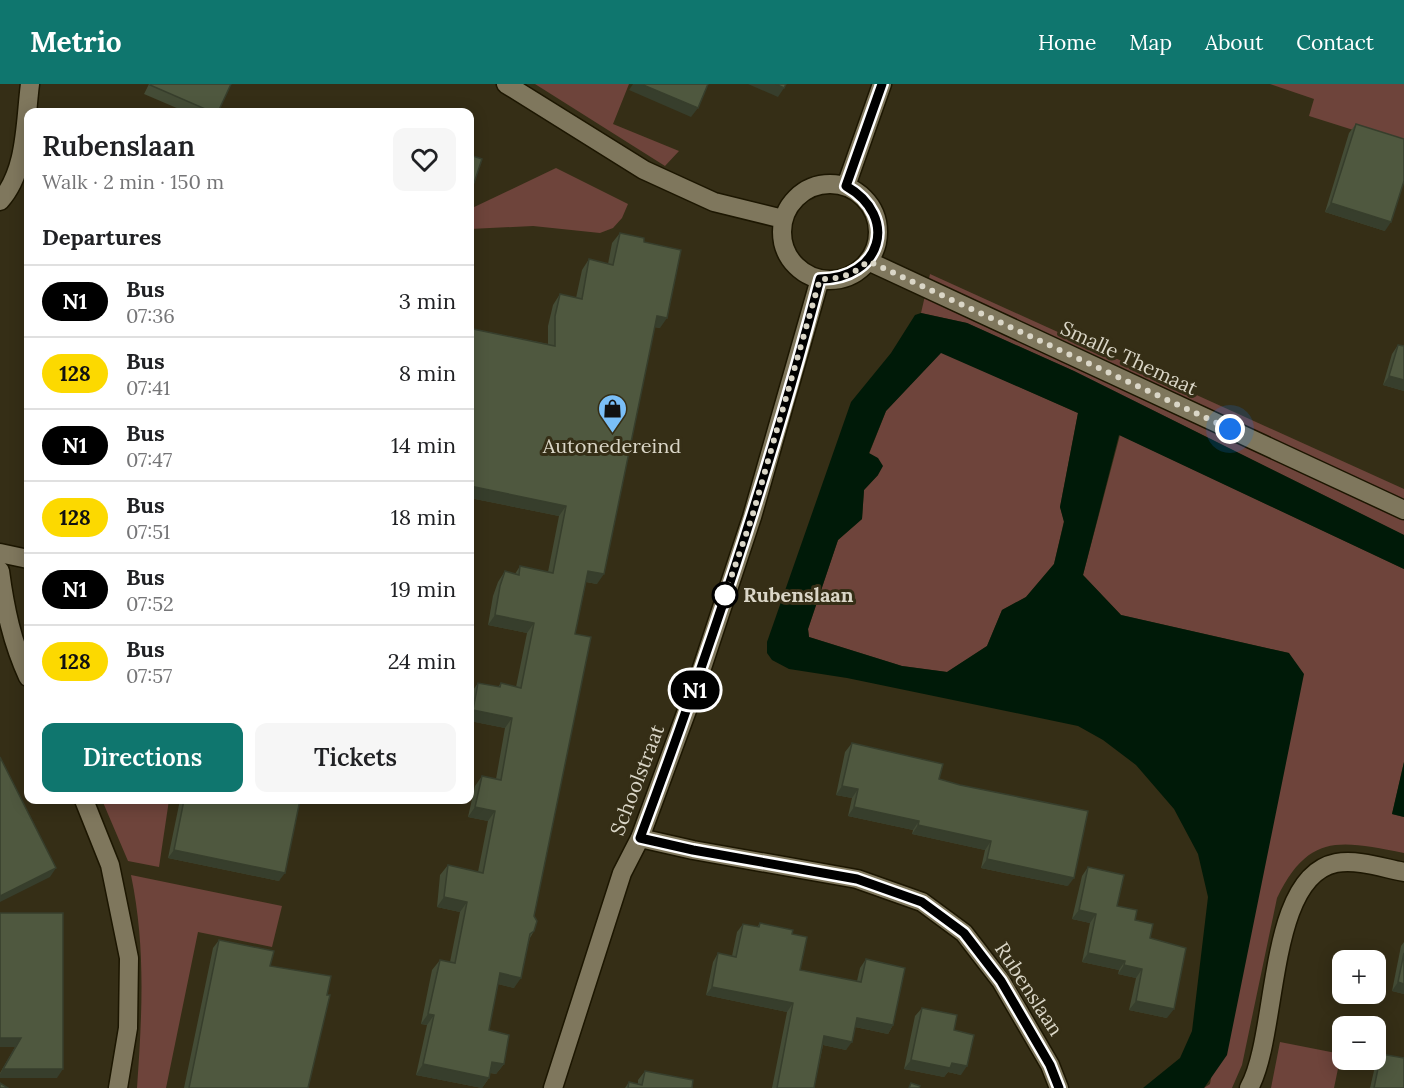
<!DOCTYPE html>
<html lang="en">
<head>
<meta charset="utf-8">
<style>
  :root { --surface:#fff; --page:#f6f6f6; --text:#202124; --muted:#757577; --line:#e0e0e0; --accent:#0f766e }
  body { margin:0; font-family:Lora,serif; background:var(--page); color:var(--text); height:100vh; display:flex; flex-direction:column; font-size:22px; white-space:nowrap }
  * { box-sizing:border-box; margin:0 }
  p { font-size:20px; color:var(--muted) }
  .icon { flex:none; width:33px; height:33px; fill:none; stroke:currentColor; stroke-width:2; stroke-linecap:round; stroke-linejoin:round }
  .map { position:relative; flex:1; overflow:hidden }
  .drawer { position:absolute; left:24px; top:24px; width:450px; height:696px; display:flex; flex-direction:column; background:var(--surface); border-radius:12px; box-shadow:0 3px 15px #0003 }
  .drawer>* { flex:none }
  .badge { padding:0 12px; border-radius:20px; font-size:21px; line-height:39px }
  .buttons { position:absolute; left:1332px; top:866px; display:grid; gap:12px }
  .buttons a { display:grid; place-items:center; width:54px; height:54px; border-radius:12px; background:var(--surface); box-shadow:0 3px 15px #0003; font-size:30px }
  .you { position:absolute; width:30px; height:30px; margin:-15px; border:4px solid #fff; border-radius:50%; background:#1a73e8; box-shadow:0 0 0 9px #1a73e833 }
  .map>.badge { position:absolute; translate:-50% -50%; box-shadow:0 0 0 3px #fff }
  h2 { padding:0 18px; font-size:22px; line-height:54px }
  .round { display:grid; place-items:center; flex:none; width:63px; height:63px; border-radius:12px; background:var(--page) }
  .headline { display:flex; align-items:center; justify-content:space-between; height:102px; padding:0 18px }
  h1 { font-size:28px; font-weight:600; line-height:45px }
  .primary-button { display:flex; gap:12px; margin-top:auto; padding:12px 18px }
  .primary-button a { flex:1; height:69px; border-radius:12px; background:var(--accent); color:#fff; font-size:24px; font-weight:600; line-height:69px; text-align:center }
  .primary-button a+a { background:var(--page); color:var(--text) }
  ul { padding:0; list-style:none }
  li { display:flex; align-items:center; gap:18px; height:72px; padding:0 18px; border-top:2px solid var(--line) }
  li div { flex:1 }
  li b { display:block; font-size:22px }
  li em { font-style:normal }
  li .badge { min-width:66px; font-weight:700; text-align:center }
  header { display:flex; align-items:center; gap:36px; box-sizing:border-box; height:84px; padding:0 30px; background:var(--accent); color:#fff }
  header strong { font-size:28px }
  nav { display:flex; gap:33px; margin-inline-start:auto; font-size:21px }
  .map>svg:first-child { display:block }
</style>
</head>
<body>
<header>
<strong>Metrio</strong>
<nav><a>Home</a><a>Map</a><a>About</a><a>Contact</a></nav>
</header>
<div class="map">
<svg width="1404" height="1004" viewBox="0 0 1404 1004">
  <rect width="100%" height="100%" fill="#352e16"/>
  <path fill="#6e443b" d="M535,0H629L613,40L679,67L665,82Z
    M1270,0H1404V62L1309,32L1314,15Z
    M556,84L628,120L622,134L613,144L600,149L533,142L470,145V125Z
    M930,190L1404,405V451L1074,287L967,239L921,229Z
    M941,268L1078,329L1060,423L1064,437L1054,480L1026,513L1002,526L987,562L947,588L902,582L809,553L808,545L838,456L862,435L864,406L878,391L869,370L886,327Z
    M1120,351L1404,485V678L1392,730L1404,733V769C1341,757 1309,748 1277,814L1242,981L1232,1004H1204L1210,1000L1289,569L1121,531L1083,491Z
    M102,716H169L159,783L128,777Z
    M131,791L282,822L272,863L198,848L166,1004H137C142,931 146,863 131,791Z
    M1280,958L1341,970L1334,1004H1271Z"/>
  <path fill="#001a08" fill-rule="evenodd" d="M921,229L967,239L1074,287L1404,451V485L1119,351L1083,491L1121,531L1289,569L1304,590L1227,971L1204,1004H1143L1180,974L1192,947L1208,813L1198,770L1174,725L1136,681L1103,656L1078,642L847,594L789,585L772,576L767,569V558L851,318L891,269L915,231ZM941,269L1078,329L1060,423L1064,438L1054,480L1026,513L1002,526L987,562L947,588L902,582L809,553L808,545L838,456L862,435L864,406L878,391L883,382L878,374L869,369L886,327Z
    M1404,678V733L1392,730Z"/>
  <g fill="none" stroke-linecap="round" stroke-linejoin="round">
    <defs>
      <path id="street" d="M0,117C27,87 25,38 30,0
        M868,177L1404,426
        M0,469L28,475
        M0,487C5,525 12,558 28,593
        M84,716L110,781L129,874L128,944L118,1004
        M640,754L693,766L857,795L922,818L964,849L1001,897L1050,981L1059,1004
        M1249,1004C1279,951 1266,793 1336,779C1358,775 1383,784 1404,788"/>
      <path id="secondary" d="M506,0L644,86L714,118L783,135
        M782 148a48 48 0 1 1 96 0a48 48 0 1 1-96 0Z
        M846,102L882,0
        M553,1004L622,789L640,754L696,602L752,433L820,195"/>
    </defs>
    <use href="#street" stroke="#1c1601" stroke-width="21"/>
    <use href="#secondary" stroke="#1c1601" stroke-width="21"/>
    <use href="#street" stroke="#7f775d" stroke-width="18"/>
    <use href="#secondary" stroke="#7f775d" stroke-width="18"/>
  </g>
  <path fill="#444c36" d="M149,0H231L218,28H186L144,10Z
    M1356,40L1385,147L1325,128L1349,49Z
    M620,149L644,158L660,244L654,243L597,500L586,498L575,550L534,832V847L530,854L514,904L498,900L489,946L504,980L496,990L490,989L489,994L482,1004L416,991L427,941L421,940L432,886L440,876L450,878L460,828L437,823L440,791L448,781L478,788L488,737L468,733L475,702L482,692L496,695L505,644L470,637V617L471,609L478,599L498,603L501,599L516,603L527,549L488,541L493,512L498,498L505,487L515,490L520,482L548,488L559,432L470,414V250L473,245L548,260V242L553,221L560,210L576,214L582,186L589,175L608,180L612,159Z
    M1398,261L1404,262V307L1383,301L1392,270Z
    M852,659L939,695L1068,802L981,784L985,766L912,750L913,746L848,732L852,714L836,711L845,668Z
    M180,716H300L279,797L168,774Z
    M1088,783L1117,822L1135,836L1150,854L1167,934L1129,926L1136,894L1118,890L1119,886L1082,878L1090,839L1072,835L1082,792Z
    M0,829L57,994H0V989L15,963H0Z
    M760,839L792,850L800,886L857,897L860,884L866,875L893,941L888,950L855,943L846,966L823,961L814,1004H772L787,928L706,911L713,878L718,869L732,872L737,848L743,840L757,843Z
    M219,856L270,882L308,1004H184L213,864Z
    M1404,858V910L1392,907L1401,862Z
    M922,924L954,946L961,991L948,988L944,993L904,985L915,932Z
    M1381,970L1404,1004H1370L1376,978Z
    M645,987L692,1004H625L629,998L638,1000V996Z"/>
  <path fill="#373e2c" d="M633,0H641L698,24L691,33L629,6Z
    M748,0H776L784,4L778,13Z
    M1331,119L1391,138L1385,147L1325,128Z
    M657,232L667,234L660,244L649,242Z
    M1389,292L1404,296V307L1383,301Z
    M470,402L566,422L559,432L470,414Z
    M588,487L604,490L597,500L581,497Z
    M495,531L534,539L527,549L488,541Z
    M473,626L512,634L505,644L470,637V630Z
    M842,702L858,705L852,714L836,711Z
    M475,723L495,727L488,737L468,733Z
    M854,723L919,737L913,746L848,732Z
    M918,741L991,757L985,766L912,750Z
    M174,766L285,789L279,797L168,774Z
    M987,775L1074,794L1068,802L981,784Z
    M56,784L50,793L0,818V812Z
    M444,813L467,818L460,828L437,823Z
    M1079,826L1096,830L1090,839L1072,835Z
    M1088,869L1125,877L1119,886L1082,878Z
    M1124,881L1142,885L1136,894L1118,890Z
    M500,889L521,894L514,904L493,899Z
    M1398,898L1404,900V910L1392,907Z
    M712,903L793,919L787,928L706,911Z
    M1136,917L1174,925L1167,934L1129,926Z
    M428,930L434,931L427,941L421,940Z
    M857,934L893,941L888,950L851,942Z
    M824,952L852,958L846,966L819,960Z
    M0,954H21L15,963H0Z
    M911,976L952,979L967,982L961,991L948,988L944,993L904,985Z
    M492,978L504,980L496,990L485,988Z
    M423,980L489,994L482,1004L416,991Z
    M3,985H63L57,994H0V990Z"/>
  <path fill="#4f583f" stroke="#373e2c" stroke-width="1.5" d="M151,0H231L218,28H212L150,1Z
    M641,0H708L698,24Z
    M776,0H786L784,4Z
    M1356,40L1404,55V97L1391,138L1331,119Z
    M470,71L482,75L474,99L470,101Z
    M620,149L644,154V158L681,166L667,234L657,232L604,490L588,487L575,550L591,553L534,832L537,837L534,847L530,850L521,894L500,889L489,946L509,951L504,980L492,978L489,994L423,980L434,931L428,930L440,876L455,879L467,818L444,813L448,781L483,789L495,727L475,723L482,692L501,696L512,634L473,626L478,599L500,603L501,599L521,604L534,539L495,531L500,502L505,487L519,491L520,482L553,489L566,422L470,402V260L473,245L555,262V232L560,210L582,215L589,175L613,181Z
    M1398,261L1404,262V296L1389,292Z
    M852,659L943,680L939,695L960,701L1088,727L1074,794L987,775L991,757L918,741L919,737L854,723L858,705L842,702Z
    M0,673L56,784L0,812Z
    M184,716H300L285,789L174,766Z
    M1088,783L1124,791L1117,822L1137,826L1135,836L1153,840L1150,854L1186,864L1174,925L1136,917L1142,885L1124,881L1125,877L1088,869L1096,830L1079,826Z
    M0,829H63V985H3L21,954H0Z
    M760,839L793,846L792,850L807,853L800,886L861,898L866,875L905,884L893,941L857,934L852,958L824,952L814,1004H777L793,919L712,903L718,869L736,873L743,840L759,843Z
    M219,856L274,867L270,882L331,892L327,911H330L308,1004H189Z
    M1404,869V900L1398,898Z
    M922,924L957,931L954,946L974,951L967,982L952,979L950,984L911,976Z
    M1381,970L1404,974V1004H1374Z
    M645,987L693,996L692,1004H628L629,998L642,1001Z
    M0,999L8,1004H0Z
    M911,999L920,1002L919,1004H909Z"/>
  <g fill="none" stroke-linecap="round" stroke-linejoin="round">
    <defs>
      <path id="line" d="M882,0L846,102C900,133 881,195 820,195C771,385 708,571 640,754L693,766L857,795L922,818L964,849L1001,897L1050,981L1059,1004"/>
    </defs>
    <use href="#line" stroke="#fff" stroke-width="14"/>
    <use href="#line" stroke="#000" stroke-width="9"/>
    <path stroke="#dad6c7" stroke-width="6" stroke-dasharray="0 10.8" d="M725,511L752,433L820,195C841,195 853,191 868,177L1230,345"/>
  </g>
  <defs>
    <symbol id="shop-pin" viewBox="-11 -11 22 30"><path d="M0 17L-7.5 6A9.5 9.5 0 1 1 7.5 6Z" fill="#7abff8" stroke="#352e16"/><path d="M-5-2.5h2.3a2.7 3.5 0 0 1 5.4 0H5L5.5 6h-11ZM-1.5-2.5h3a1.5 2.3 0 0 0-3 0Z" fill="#111"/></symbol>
  </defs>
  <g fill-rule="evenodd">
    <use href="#shop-pin" x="596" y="308" width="33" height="45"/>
  </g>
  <circle fill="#fff" stroke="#000" stroke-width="3" cx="725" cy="511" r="12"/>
  <g text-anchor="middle" stroke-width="6" stroke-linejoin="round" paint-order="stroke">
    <g font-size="20" fill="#dad6c7" stroke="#352e16">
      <text transform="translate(1129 274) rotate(25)" y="7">Smalle Themaat</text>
      <text transform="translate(637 696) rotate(-69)" y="7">Schoolstraat</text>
      <text transform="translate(1029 905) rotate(57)" y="7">Rubenslaan</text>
    </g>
    <g font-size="20" fill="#dad6c7" stroke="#352e16">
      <text x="612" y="369">Autonedereind</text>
    </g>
    <g font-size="20" font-weight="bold" fill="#dad6c7" stroke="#352e16" text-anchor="start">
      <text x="743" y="518">Rubenslaan</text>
    </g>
  </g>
</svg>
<div class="buttons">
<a>+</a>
<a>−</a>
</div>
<div class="you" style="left:1230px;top:345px"></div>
<b class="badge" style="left:695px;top:606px;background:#000;color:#fff">N1</b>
<section class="drawer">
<div class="headline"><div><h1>Rubenslaan</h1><p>Walk · 2 min · 150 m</p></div><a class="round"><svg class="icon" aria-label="heart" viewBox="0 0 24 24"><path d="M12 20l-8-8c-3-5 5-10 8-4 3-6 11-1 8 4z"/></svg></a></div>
<h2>Departures</h2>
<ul>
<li><span class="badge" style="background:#000;color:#fff">N1</span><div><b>Bus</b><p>07:36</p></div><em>3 min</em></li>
<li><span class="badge" style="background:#fcd900;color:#111">128</span><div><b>Bus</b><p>07:41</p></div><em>8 min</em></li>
<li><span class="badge" style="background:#000;color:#fff">N1</span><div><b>Bus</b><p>07:47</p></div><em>14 min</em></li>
<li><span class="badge" style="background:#fcd900;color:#111">128</span><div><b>Bus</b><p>07:51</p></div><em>18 min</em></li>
<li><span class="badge" style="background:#000;color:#fff">N1</span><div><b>Bus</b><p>07:52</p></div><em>19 min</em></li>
<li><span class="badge" style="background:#fcd900;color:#111">128</span><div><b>Bus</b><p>07:57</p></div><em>24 min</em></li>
</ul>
<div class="primary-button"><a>Directions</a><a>Tickets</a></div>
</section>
</div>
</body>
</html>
